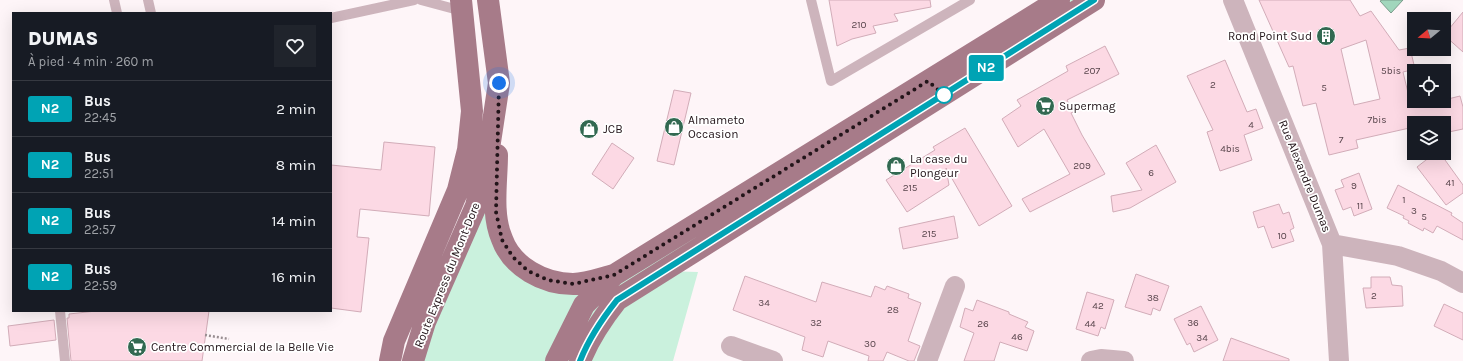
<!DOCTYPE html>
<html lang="fr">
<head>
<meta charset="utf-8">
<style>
  :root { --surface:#171b24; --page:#20242c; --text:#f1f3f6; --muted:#9ea1a6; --line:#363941 }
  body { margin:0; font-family:Karla,sans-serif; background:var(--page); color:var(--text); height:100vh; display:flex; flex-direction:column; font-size:15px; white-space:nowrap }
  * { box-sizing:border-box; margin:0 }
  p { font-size:13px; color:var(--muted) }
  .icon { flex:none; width:22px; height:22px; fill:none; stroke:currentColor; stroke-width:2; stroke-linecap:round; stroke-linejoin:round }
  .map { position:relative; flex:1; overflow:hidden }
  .drawer { position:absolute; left:12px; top:12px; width:320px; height:300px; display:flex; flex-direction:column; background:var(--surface); border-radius:0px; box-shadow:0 4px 16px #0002 }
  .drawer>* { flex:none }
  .badge { padding:0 8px; border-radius:3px; font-size:14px; line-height:26px }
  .needle { width:26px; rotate:252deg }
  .controls { position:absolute; left:1407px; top:12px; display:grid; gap:8px }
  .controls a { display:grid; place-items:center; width:44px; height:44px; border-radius:0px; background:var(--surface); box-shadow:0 4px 16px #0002; font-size:20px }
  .you { position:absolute; width:20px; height:20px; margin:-10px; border:3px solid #fff; border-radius:50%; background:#1a73e8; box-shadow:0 0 0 6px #1a73e833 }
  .map>.badge { position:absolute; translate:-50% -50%; box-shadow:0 0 0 2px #fff }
  .round { display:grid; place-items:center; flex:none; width:42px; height:42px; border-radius:0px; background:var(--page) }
  .summary { display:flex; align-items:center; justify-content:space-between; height:68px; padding:0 16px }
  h1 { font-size:19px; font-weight:800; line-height:30px }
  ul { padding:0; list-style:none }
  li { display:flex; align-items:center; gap:12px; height:56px; padding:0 16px; border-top:1px solid var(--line) }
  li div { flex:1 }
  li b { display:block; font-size:15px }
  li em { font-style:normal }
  li .badge { min-width:44px; font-weight:700; text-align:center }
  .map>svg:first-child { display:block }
</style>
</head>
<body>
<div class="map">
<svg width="1463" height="361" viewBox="0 0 1463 361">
  <rect width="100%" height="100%" fill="#fef5f8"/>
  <path fill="#caf1dd" d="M1059,0H1094L664,271L698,272L673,361H413L488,155L502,240L548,280L614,275Z"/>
  <path fill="#a1d6bc" stroke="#7b9c8b" d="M1382,0H1403L1391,13L1380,1Z"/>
  <path fill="#fcd9e4" stroke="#d2acb8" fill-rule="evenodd" d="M829,0H930L931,7L894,14L898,21L873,26L876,33L852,39L837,46Z
    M1259,0H1350L1360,16L1371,11L1399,50L1410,48L1415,69L1403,72L1409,97L1414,96V101H1444V100L1460,96L1463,107V129L1444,133V123H1414V127L1356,140L1358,148L1329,155L1316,103L1303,106L1293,66L1289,67ZM1366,40L1380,99L1354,105L1341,49Z
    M1463,12V52L1444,35Z
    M1105,46L1119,74L1067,100L1073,112L1071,113L1082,135L1105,174L1030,212L1022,199L1070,174L1044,129L1018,147L1002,119L1021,106L1017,100L1068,71L1066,66Z
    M1225,60L1247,112L1256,109L1263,128L1244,135L1252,160L1220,171L1207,132L1213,130L1187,76Z
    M674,90L691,93L674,165L657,161Z
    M965,128L1012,206L979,226L946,168L949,185L907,212L886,180L935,150L933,147Z
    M384,142L435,147L429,216L360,209L357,237L369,238L361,312L331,308V165L381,170Z
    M612,143L634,158L613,189L592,174Z
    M1156,145L1176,182L1130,208L1113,212L1111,196L1142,190L1126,163Z
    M1435,153H1440L1463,185V193L1446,205L1417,167Z
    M1359,173L1372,209L1354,216L1351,207L1343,210L1335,190L1344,187L1341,180Z
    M1398,185L1452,213L1451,215L1463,223V240L1437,226L1433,233L1424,228L1423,231L1408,223L1409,221L1403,218L1404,216L1387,208Z
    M1279,204L1283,214L1289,212L1294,228L1290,230L1294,241L1272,248L1264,226L1258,228L1253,212Z
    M954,216L958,238L903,249L899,228Z
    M1136,274L1169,286L1160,311L1153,308L1151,315L1125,307Z
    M745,276L816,302L822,282L871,297L875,286L885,290L887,286L909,294L908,298L921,303L908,341L920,346L914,361H909L887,352L883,361H868L869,356L828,341L823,357L802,350L805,337L733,310Z
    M1371,277H1390L1392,285L1402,286L1403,306L1366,308L1363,288H1371Z
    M1087,292L1114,300L1105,329L1101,327L1098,336L1076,329Z
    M977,300L1009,312V314L1028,322L1025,327L1034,331L1027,351L1000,342L994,361H964L974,333L960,327L965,308L973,311Z
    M1444,304L1463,313V340L1434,326Z
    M1201,306L1218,340L1194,352L1190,343L1187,345L1174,319Z
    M96,311H209L202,361H71L67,318H69V314Z
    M54,320L56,340L10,346L8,326Z
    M1231,338L1289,359V361H1223Z"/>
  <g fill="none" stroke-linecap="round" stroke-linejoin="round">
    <path stroke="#998e91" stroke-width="2.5" stroke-dasharray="2 2" stroke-linecap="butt" d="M205,335L229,339"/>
    <path stroke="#cdb4bc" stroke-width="10" d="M114,0L117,13
      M148,0L151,13
      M421,0L462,11
      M811,0L831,81L970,0
      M331,18L414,0
      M60,311L65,361"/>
    <path stroke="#cdb4bc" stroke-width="20" d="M1233,0L1332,244L1339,361
      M1332,244L1398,256L1441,271L1463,283
      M731,346L773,361
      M927,361L955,286
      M1091,361L1101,359L1124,361"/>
    <path stroke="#a77b89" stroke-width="22" d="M497,155C497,181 491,214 502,239C512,267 544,284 573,284C586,284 602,278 614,275
      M390,361L394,341L458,190L468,150L472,111L461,0
      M413,361L425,322L476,206L488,155L499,83L488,0
      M556,361L584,305L614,275L1059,0
      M580,361C589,338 602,319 617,300L1094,0"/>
  </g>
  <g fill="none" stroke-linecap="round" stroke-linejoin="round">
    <defs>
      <path id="line" d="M580,361C589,338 602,319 617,300L1094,0"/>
    </defs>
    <use href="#line" stroke="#fff" stroke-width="9"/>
    <use href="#line" stroke="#00a3b4" stroke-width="6"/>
    <path stroke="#221419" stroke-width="4" stroke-dasharray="0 7.2" d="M499,83L496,212L502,240L513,257L528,271L548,280L573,284L614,275L928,81L944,95"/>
  </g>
  <defs>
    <symbol id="building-disc" viewBox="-11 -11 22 22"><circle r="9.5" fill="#326951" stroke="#fff"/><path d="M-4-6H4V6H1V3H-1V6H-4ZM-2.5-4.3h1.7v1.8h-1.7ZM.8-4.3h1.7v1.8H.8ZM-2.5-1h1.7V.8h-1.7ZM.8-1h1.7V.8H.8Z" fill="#fff"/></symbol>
    <symbol id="supermarket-disc" viewBox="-11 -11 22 22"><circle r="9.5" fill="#326951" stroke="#fff"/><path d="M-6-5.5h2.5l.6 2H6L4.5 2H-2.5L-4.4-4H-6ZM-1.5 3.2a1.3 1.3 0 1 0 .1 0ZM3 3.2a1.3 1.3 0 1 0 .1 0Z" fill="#fff"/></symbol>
    <symbol id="shop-disc" viewBox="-11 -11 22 22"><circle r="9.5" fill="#326951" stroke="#fff"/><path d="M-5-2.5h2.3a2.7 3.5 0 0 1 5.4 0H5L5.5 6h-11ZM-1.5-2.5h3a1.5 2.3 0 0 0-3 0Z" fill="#fff"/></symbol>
  </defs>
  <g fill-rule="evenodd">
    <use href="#building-disc" x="1315" y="25" width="22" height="22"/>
    <use href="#supermarket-disc" x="1034" y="95" width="22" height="22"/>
    <use href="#shop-disc" x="663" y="116" width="22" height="22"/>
    <use href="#shop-disc" x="578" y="118" width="22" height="22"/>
    <use href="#shop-disc" x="885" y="155" width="22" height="22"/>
    <use href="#supermarket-disc" x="126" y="336" width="22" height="22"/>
  </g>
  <circle fill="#fff" stroke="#00a3b4" stroke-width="2" cx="944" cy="95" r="8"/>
  <g text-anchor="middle" stroke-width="3.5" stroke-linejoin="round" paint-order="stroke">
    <g font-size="10" fill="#58454c">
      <text x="859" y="28">210</text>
      <text x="1092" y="74">207</text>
      <text x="1391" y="74">5bis</text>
      <text x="1213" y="88">2</text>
      <text x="1324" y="91">5</text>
      <text x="1377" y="123">7bis</text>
      <text x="1251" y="128">4</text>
      <text x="1341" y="143">7</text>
      <text x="1230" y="152">4bis</text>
      <text x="1082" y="169">209</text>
      <text x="1151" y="176">6</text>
      <text x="1450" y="186">41</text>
      <text x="1354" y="189">9</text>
      <text x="910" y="191">215</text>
      <text x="1404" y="203">1</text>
      <text x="1360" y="209">11</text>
      <text x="1414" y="214">3</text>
      <text x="1424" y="220">5</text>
      <text x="929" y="237">215</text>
      <text x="1282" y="239">10</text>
      <text x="1374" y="299">2</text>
      <text x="1153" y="301">38</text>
      <text x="764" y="306">34</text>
      <text x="1098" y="309">42</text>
      <text x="893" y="313">28</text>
      <text x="816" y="326">32</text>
      <text x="1193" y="326">36</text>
      <text x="983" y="327">26</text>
      <text x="1090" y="327">44</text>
      <text x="1017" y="340">46</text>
      <text x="1202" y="341">34</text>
      <text x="870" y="347">30</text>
    </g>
    <g font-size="12" fill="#221419" stroke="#fff" text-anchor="start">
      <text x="1312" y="40" text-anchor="end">Rond Point Sud</text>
      <text x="1059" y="110">Supermag</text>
      <text x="688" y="124">Almameto<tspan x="688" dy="14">Occasion</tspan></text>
      <text x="603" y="133">JCB</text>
      <text x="910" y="163">La case du<tspan x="910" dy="14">Plongeur</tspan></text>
      <text x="151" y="351">Centre Commercial de la Belle Vie</text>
    </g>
    <g font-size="12" fill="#221419" stroke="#fff">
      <text transform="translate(1305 176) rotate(68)" y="4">Rue Alexandre Dumas</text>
      <text transform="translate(447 275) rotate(-68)" y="4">Route Express du Mont-Dore</text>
    </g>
  </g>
</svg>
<div class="controls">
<a><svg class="needle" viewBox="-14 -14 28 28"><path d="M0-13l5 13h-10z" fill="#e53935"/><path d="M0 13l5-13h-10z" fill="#9ea1a6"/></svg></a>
<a><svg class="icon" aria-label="locate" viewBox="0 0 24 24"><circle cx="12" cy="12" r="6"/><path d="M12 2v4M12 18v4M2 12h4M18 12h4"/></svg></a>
<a><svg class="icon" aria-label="layers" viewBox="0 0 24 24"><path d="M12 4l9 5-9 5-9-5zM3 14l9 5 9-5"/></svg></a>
</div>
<div class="you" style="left:499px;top:83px"></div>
<b class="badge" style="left:986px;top:68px;background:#00a3b4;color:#fff">N2</b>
<section class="drawer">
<div class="summary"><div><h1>DUMAS</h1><p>À pied · 4 min · 260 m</p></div><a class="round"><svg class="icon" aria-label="heart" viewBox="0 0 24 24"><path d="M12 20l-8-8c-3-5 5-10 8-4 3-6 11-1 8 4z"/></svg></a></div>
<ul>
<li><span class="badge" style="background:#00a3b4;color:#fff">N2</span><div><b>Bus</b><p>22:45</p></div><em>2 min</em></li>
<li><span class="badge" style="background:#00a3b4;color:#fff">N2</span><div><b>Bus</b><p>22:51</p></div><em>8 min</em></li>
<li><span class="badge" style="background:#00a3b4;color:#fff">N2</span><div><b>Bus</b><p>22:57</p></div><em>14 min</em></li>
<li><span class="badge" style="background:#00a3b4;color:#fff">N2</span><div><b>Bus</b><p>22:59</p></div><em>16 min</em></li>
</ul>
</section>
</div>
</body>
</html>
